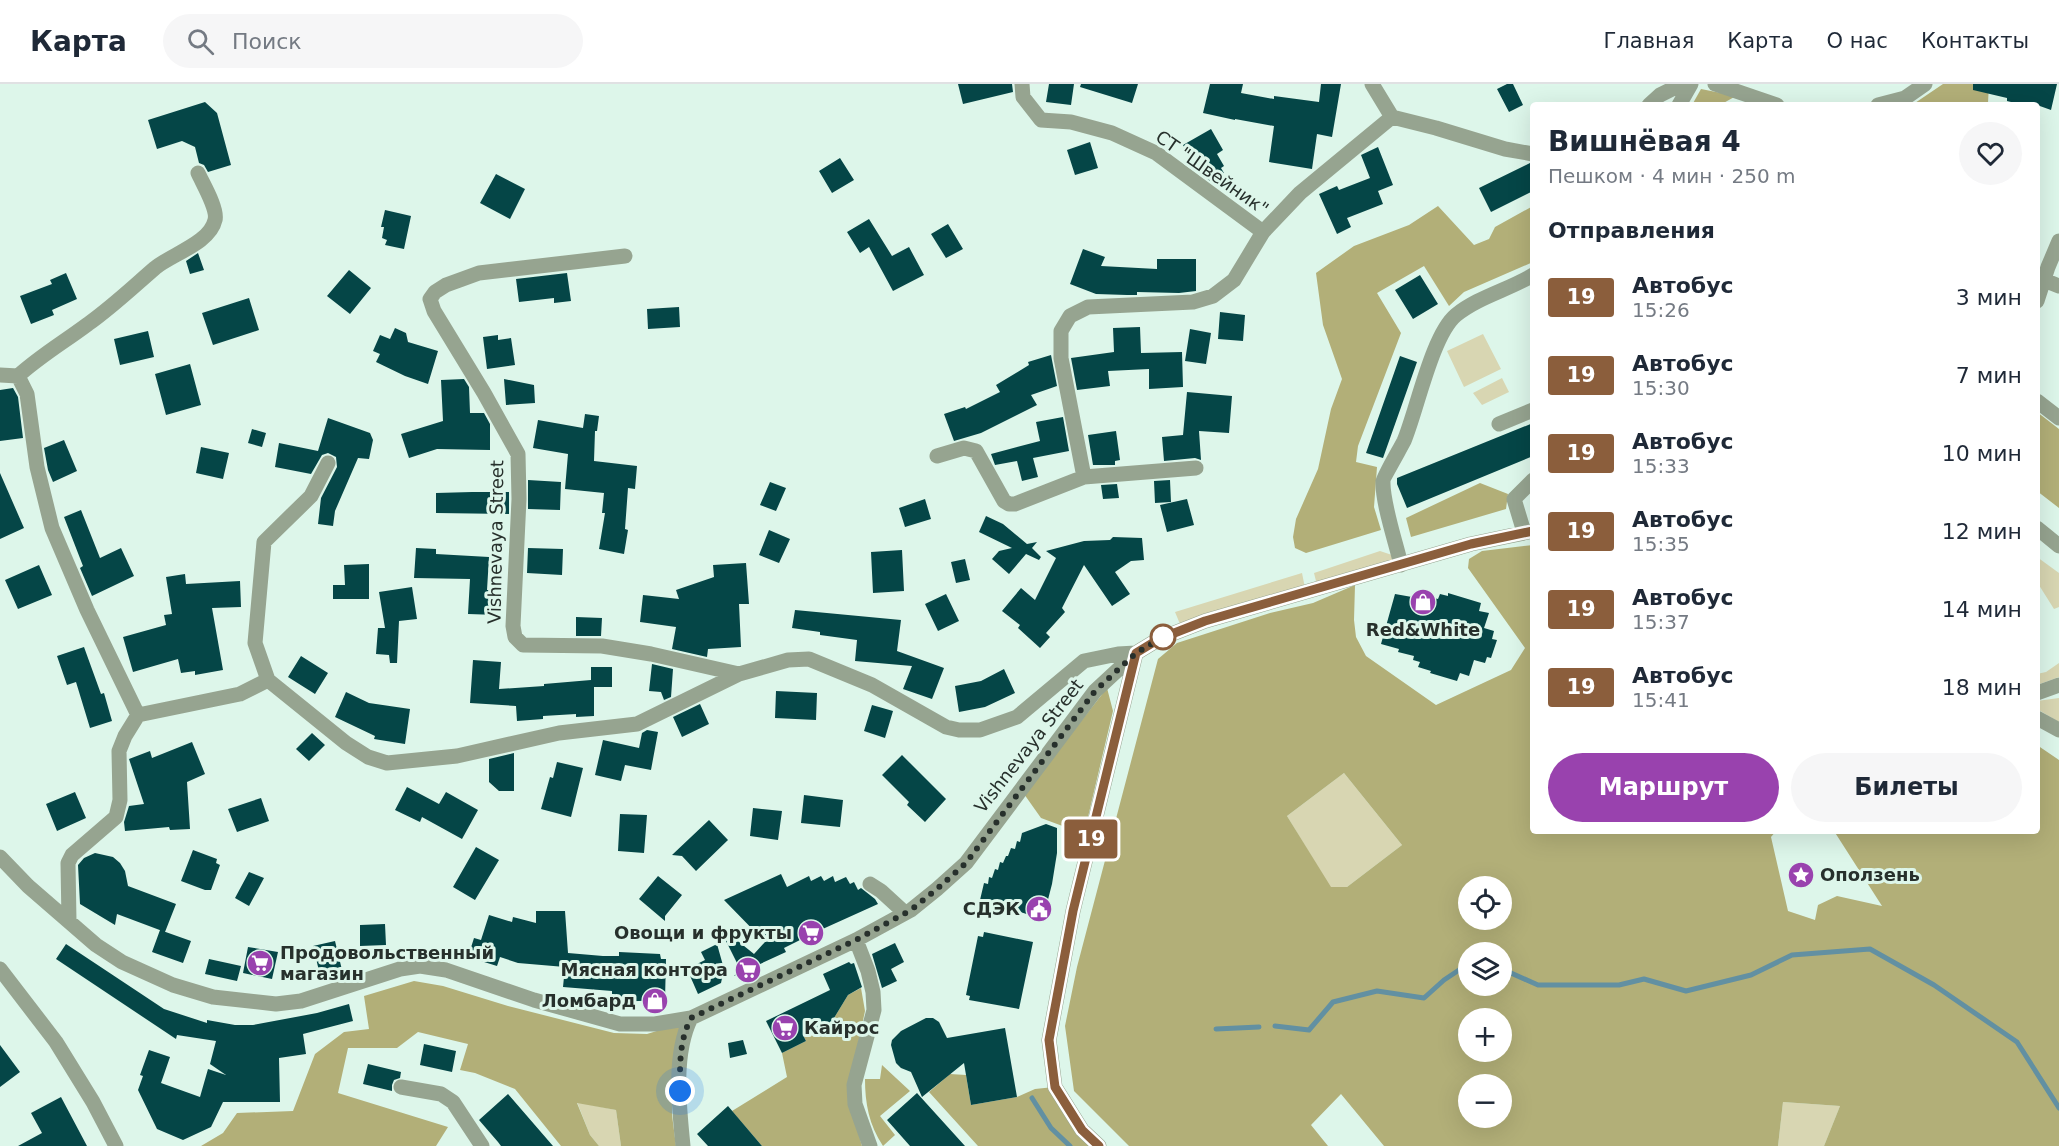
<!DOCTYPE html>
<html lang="ru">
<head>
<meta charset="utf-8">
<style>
  :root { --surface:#fff; --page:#f6f6f7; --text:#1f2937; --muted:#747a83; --line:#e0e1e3; --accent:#9942ae }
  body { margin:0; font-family:"DejaVu Sans",sans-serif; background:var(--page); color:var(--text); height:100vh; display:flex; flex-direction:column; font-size:22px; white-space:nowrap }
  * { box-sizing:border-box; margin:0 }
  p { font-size:20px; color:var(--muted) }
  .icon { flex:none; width:33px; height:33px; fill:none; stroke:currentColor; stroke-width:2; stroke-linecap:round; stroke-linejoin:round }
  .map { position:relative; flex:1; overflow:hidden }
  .details { position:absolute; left:1530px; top:18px; width:510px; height:732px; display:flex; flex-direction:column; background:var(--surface); border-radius:6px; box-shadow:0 6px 24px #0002 }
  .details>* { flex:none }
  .badge { padding:0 12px; border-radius:4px; font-size:21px; line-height:39px }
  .fabs { position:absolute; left:1458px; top:792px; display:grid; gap:12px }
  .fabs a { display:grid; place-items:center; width:54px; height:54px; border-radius:50%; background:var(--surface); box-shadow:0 6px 24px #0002; font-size:30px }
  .you { position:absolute; width:30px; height:30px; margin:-15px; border:4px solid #fff; border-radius:50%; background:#1a73e8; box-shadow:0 0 0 9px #1a73e833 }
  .map>.badge { position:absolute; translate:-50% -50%; box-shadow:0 0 0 3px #fff }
  h2 { padding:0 18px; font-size:22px; line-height:54px }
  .round { display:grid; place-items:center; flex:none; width:63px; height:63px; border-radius:32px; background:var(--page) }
  .head { display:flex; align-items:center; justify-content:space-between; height:102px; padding:0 18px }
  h1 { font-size:28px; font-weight:700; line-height:45px }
  .primary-button { display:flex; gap:12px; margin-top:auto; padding:12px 18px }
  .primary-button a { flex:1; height:69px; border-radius:36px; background:var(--accent); color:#fff; font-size:24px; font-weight:700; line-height:69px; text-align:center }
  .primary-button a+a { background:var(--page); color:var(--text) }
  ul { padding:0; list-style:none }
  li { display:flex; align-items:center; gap:18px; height:78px; padding:0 18px }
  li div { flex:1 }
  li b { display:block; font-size:22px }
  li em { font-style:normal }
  li .badge { min-width:66px; font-weight:700; text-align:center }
  header { display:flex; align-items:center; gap:36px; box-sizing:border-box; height:84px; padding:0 30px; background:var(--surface); border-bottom:2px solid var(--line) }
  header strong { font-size:28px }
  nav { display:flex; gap:33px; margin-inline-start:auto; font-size:21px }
  .search { width:420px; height:54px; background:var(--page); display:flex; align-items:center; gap:15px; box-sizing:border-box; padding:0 21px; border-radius:33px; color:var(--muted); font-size:22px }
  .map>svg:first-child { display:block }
</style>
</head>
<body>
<header>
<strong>Карта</strong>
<div class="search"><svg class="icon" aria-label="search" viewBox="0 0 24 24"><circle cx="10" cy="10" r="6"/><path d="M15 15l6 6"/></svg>Поиск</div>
<nav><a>Главная</a><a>Карта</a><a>О нас</a><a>Контакты</a></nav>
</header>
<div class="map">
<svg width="2059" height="1062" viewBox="0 0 2059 1062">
  <rect width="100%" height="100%" fill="#ddf6ea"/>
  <path fill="#d8d6b2" d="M1483,250L1501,285L1464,303L1447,267Z
    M1502,294L1509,308L1482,321L1473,309Z
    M1380,467L1392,471L1393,479L1317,501L1314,489Z
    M2037,473L2059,489V523L2054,525L2037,498Z
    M1302,489L1305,504L1180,540L1175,528Z
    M2059,579V593L2037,601V590L2046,588Z
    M2059,614V638L2037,625V617Z
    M1344,689L1402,761L1347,803H1330L1287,732Z
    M577,1018L616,1026L621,1062H599L590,1051Z
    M1783,1018L1840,1022L1824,1062H1778Z"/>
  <path fill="#b2af78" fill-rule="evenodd" d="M1943,0H1989L1988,19L1990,21H1912Z
    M1701,5L1736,12L1720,21H1692Z
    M1438,122L1474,161L1489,155L1495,143L1533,122V178L1464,208L1449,222L1424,182L1377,209L1401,249L1358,362L1356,378L1377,383L1374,423L1381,446L1306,469L1295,464L1293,453L1296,435L1318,385L1331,325L1342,295L1323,241L1316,189L1354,162L1409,141Z
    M2037,328L2059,345V424L2037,407Z
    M1480,399L1508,410L1506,425L1411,453L1406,434Z
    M1533,461V747H1776L1771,753L1788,827L1815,836L1818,821L1837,812L1882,822L1834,747H2037V661L2059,676V1062H1824L1840,1022L1783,1018L1778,1062H1384L1341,1010L1311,1041L1328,1062H1129L1074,1007L1065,942L1077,883L1158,575L1177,559L1270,529L1313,519L1355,501L1354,536L1356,553L1366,572L1436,621L1511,586L1525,564L1468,484L1469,475L1482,467ZM1344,689L1402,761L1347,803H1331L1287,732ZM1468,802H1502V836H1468ZM1468,868H1502V902H1468ZM1468,934H1502V968H1468ZM1468,1000H1502V1034H1468Z
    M1107,604L1113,627L1084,750L1041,734L1024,710Z
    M414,897L443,902L508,922L614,949L647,950L683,939L672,984V1031L676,1062H621L616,1026L577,1019L590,1051L599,1062H561L515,1005L475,989L460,986L468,960L418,948L397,964H348L338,1009L448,1043L436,1062H201L223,1049L237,1029L293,1027L315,970L344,948L369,945L364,912Z
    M861,904L865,927L854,979L857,1044L862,1062H762L732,1027L787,993L782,969L806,957L803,951L831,939L848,911Z
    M882,981L910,1007L880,1032L895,1051L883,1062C869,1041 865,1019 865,995H880Z
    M950,990L966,991L971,1021L1017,1013L1035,1005L1054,1003L1097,1062H978L929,1008Z"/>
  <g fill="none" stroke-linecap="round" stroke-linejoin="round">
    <path stroke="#6290a2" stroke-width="5" d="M1502,885L1538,901H1619L1644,895L1686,907L1751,891L1792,871L1870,865L1934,901L2017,958L2059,1024
      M1275,942L1309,946L1333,918L1377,907L1424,914L1444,896L1468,880
      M1216,945L1259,943
      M1032,1014L1051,1044L1070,1062"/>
  </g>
  <path fill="#054647" d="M958,0H1012L1013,8L963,20Z
    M1049,0H1074L1071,21L1046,18Z
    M1081,0H1138L1132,19L1080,3Z
    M1210,0H1243L1241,9L1274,15V12L1319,18L1321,0H1341L1332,53L1317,50L1312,85L1269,78L1274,42L1235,35V36L1203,29Z
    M1507,0H1513L1523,21L1509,28L1497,5Z
    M1973,0H2057L2051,26L2037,21H2023L2007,17V14L1973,6Z
    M205,18L217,29L231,81L208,88L204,81L199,79L195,63L182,57L157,65L148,36Z
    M1211,45L1223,66L1217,70L1224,82L1221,84L1224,89L1210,97L1198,88L1183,61Z
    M1090,58L1098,84L1075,91L1067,66Z
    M1378,63L1393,101L1378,107L1383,120L1347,134L1351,143L1337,150L1319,110L1337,102L1339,106L1370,94L1361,71Z
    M840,74L854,96L832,109L819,87Z
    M1530,79L1533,80V107L1491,128L1479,104Z
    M496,90L525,105L510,135L480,119Z
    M385,126L411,132L404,165L385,161L387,156L382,154L384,143H381Z
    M869,135L892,172L909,163L924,191L893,207L869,163L860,169L847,148Z
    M948,140L963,165L946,174L931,150Z
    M1083,165L1105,173L1101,182L1157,185V175H1196V207L1179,209L1137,208V211H1127L1096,210L1070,200Z
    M198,169L204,186L190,190L186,177Z
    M349,186L371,204L350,230L327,212Z
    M66,189L77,215L52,226L54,231L31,240L20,212L52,200L50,196Z
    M567,189L571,217L554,219V214L519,218L516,195Z
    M1420,191L1438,220L1413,235L1395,206Z
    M249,214L259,246L213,261L202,229Z
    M679,223L680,243L648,245L647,225Z
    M1220,228L1245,231L1243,257L1218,255Z
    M1140,243L1141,269L1182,268L1183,303L1149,305V285L1108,287L1110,302L1077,306L1071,274L1114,268L1113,244Z
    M395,244L406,249L408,258L438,267L428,300L405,292L376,278L380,270L373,267L380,251L390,255Z
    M1190,245L1211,249L1206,280L1185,277Z
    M148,247L154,273L120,281L114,255Z
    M498,251V256L511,254L515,281L487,285L483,253Z
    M1051,271L1057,302L1031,311L1037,321L981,349L954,357L944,330L965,323L966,325L1000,308L996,301L1029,281L1028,278Z
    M1400,272L1417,278L1383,374L1366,369Z
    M190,280L201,321L166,331L155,290Z
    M464,295L469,303L470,329H484L490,340V366L437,365L409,374L401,350L443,337L441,296Z
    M504,295L534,301L535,319L506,321Z
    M13,304L18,313L23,354L0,357V306Z
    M1187,308L1232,312L1229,349L1199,347L1201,376L1195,374L1164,377L1162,353L1183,351Z
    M585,330L599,332L597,347H595L594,377L637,382L635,405L628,404L625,445L628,446L624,470L599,465L605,429H602L604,409L565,405L568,370L533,364L538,336L583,344Z
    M1063,333L1069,367L1033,374L1038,393L1022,397L1017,377L995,381L991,370L1040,357L1036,338Z
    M328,334L370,349L373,356L369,375L358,374L335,427L333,442L318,440L321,414L337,383L336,373L328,369L322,371L311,390L275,383L279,359L318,367Z
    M1533,339V372L1407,424L1397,400V394Z
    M252,345L266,349L262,363L248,359Z
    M1116,347L1120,376L1115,377V381H1093L1088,351Z
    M64,356L77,387L53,398L48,386L44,364Z
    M201,363L229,369L223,395L196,389Z
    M0,389L24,444L0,455Z
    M528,396L561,398L560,426L528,425Z
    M1170,396L1171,418L1155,419L1154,397Z
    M770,398L786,404L776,427L760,421Z
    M1117,400L1119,414L1103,415L1101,401Z
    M472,408H509V430L436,429V409Z
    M925,415L931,435L905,443L899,424Z
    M1187,415L1194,441L1167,448L1160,421Z
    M81,426L100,474L121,464L134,492L92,512L80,484L83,482L64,433Z
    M986,432L1003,440L1027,460L1037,458L1032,464L1041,473L1039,476L1026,470L1009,490L992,475L999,467L1012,464L979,448Z
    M769,446L790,455L779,479L759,471Z
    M1113,453L1142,454L1144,476L1131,477L1115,488L1130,510L1112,522L1084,481L1062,524L1065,528L1046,549L1050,553L1040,564L1018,544L1020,541L1002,527L1021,504L1035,516L1056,474L1046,467L1084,457L1110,456Z
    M416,464L436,465V470L489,473L487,506H499L498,531L468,530L470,495L414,494Z
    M528,464L563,465L562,491L527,489Z
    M902,466L904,507L873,509L871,468Z
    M965,475L970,496L956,499L951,478Z
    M746,479L749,520H739L741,563L708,565L707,573L672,565L676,543L640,538L643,511L679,515L676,506L714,493L713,481Z
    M369,480V515H333V501H345L344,481Z
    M39,481L52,511L18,525L5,496Z
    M185,490L186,500L240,497L241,523L212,524L223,586L195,591V587L181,589L178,575L133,588L123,553L166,541L164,531L172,530L166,493Z
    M412,503L417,535L399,537L397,579H390L389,571L376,570L378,544H385L379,508Z
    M1448,509L1481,519L1479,527L1489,529L1484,544L1494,547L1492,555L1497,556L1491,574L1487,573L1485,579L1474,576L1469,592L1460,589L1457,597L1430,589L1431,587L1418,583L1420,578L1413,576L1414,572L1398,568L1399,565L1381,560L1395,510L1429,516L1430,513L1438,515L1440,510L1448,512Z
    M946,510L959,537L938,547L925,520Z
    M795,526L901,536L897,567L944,584L932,615L903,605L912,582L855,577L857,556L820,551V548L792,544Z
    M576,533L602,534L601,552H576Z
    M84,563L101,610L104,609L112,637L90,644L76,598L67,601L57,572Z
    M301,572L328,589L315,610L288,593Z
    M473,576L501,578L499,605L544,602V600L591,596V583H612V603H594V632L576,633V630L543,632V635L517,637L516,622L470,619Z
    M652,580L673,585L671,613L664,616L661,608L649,607Z
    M1004,585L1015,609L985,623L959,628L955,602L981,597Z
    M776,607L817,609L816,636L775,634Z
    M346,608L369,619L410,625L405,660L374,655L375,652L335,633Z
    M700,620L709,640L682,653L673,633Z
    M872,621L893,627L885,654L864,647Z
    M647,646L658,648L651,686L625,681L621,697L595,691L603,656L639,664L642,649Z
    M312,649L325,661L309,677L296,665Z
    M192,658L205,690L187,698L190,745L170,746L169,743L125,747L124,738L129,722L144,720L129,675L150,667L152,674Z
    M514,669V707H499L489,698V675Z
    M902,671L946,715L925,738L907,721L909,718L882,691Z
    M557,678L583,684L571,733L541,725L550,693L553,694Z
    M407,703L439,720L446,708L478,726L462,755L422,733L420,738L395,726Z
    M75,708L86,734L57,747L46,720Z
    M804,711L843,716L840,743L801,739Z
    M261,714L269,737L237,748L228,725Z
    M753,724L782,727L778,756L750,752Z
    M620,730L647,731L644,769L618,767Z
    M709,736L728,756L696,787L682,772L672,771Z
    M1046,740L1057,744V769L1052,800L1043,835L980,816L984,799L988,800L989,793L992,794L995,785L998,786L1000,778L1003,779L1006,772H1008L1011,764L1015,765L1017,757L1020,758L1022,749Z
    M476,763L499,776L475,816L453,803Z
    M193,766L217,775L216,779L220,781L211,806H205L181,797Z
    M95,769L113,773L120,779L125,787L128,802L176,820L165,848L117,830L115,841L80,820L78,781L84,774Z
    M249,788L264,794L249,822L235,814Z
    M781,790L787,803L809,792L811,797L821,792L824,797L833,792L835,798L846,793L850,800L854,798L858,806L861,804L875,815L878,820L816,848L784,864L786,868L734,892L740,885L718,841L754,870L765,858L724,816Z
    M658,792L682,811L665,832V837L639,815Z
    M536,827H565L568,869L603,872H619V868L660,870L661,875H666L665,916L612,918V907L563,903L565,883L518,879L500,873L497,882L468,873L474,854L481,856L489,831L512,838L513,833L536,839Z
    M385,840L386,861L360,862V841Z
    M160,846L191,857L183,879L152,868Z
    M984,848L1033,858L1019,925L969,916L970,912L966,911L978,852L983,853Z
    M335,857L342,886L320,891L313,862Z
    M895,859L904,878L891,885L897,897L882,904L872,870Z
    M66,860L164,925L207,939V936L235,941H253L317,929L349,920L353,937L303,950L306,970L279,974L280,1018H223L211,1043L183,1056L157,1045L138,1006L143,992L140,991L149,966L170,973L161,999L200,1013L208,985L226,991L210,980L216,957L177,951L176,955L56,875Z
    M717,860L724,885L721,899L698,910L687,885L705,876L701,868Z
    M248,863L278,868L272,895L243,889Z
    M209,875L241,882L237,897L205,890Z
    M849,878L851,880L854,879L862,903L848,911L831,939L803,951L806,957L782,969L766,937L830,906L823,890Z
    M926,934H933L939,938L947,954L1005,944L1017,1013L971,1021L964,979L922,1013L911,988L901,984L896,979L891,961L892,956L901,947Z
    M743,956L747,970L730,974L728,959Z
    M424,960L456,967L452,988L420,981Z
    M0,961L20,988L0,1003Z
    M368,980L401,988L400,994L394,996L392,1001V1007L363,1000Z
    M917,1009L926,1019L965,1062H910L887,1036Z
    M508,1010L553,1062H501L498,1058L479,1036Z
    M61,1013L87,1062H18L42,1049L31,1029Z
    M728,1022L762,1062H708L697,1050Z"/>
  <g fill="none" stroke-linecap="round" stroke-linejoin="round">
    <path stroke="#96a490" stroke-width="15" d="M1022,0L1023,13L1041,36L1071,38L1112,49L1156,69L1263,148
      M1372,0L1392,33
      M1715,0L1777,21
      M1649,21L1660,11L1682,0
      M1679,21L1691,0
      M1878,21L1905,14L1925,0
      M1392,33L1436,44L1505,65L1533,70
      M625,172L479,189L446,201L435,208L430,215L434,227L484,309L518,370L519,415L513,542L515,553L523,561L602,562L651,570L739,590
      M2044,196L2059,202
      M2037,217L2048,183L2059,157
      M0,291L18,292L27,310L37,383L52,444L87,526L138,631
      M18,292C40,272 64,258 88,240C112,223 133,203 155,184C172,170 210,159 215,136C218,125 203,100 198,89
      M2037,317L2059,334
      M1499,340L1533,326
      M937,372L964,364L976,367L1004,417L1009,420H1015L1084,393L1196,384
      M328,379L311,412L264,458L255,559L268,596L346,659L368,673L387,679L457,672L559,649L637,640L739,590L788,576L809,575L872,601L946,643L959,646H980L1017,633L1084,577L1118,570L1136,569
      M1084,393L1061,274V247L1070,232L1088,223L1193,218L1213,212L1234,196L1263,148L1300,109L1392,33
      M2037,444L2059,462
      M1524,448L1514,415L1533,396
      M1401,481C1396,459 1382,418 1383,397C1383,394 1401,363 1404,357C1417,326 1432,251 1456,231C1478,213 1508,206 1533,191
      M2037,609L2059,601
      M2037,634L2059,646
      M0,773L28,802L96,861L122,878L173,901L213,913L276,920L301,917L400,885L420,882L446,886L534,916L620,940H655L691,934L856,856L911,826L937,805L966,779L1095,607L1136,569L1159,555L1205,537L1471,460L1533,447
      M870,800L881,807L905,829
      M69,837L68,779L72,771L116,733L120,716L119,667L125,652L138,631L240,610L268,596
      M856,856L868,887L873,908L874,926L854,1001L855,1020L870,1062
      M0,885L56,958L93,1018L116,1062
      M401,1003L441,1010L453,1018L482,1062
      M683,1062C679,1022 673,970 691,934
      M1099,1062L1082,1046L1055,1003L1049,956L1073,827L1136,569"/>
  </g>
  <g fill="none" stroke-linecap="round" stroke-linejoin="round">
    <defs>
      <path id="line" d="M1099,1062L1082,1046L1055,1003L1049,956L1073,827L1136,569L1159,555L1205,537L1471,460L1533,447"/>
    </defs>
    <use href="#line" stroke="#fff" stroke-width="14"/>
    <use href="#line" stroke="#8b5e3c" stroke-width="9"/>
    <path stroke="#27302c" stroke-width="6" stroke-dasharray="0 10.8" d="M680,1007C680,981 679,957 691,934L856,856L911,826L937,805L966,779L1095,607L1136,569L1163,553"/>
  </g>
  <defs>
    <symbol id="shop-disc" viewBox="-11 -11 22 22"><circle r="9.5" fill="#9942ae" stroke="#ddf6ea"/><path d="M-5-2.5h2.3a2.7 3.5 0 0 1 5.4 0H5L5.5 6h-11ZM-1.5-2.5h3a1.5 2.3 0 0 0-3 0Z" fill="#fff"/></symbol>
    <symbol id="sight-disc" viewBox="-11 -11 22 22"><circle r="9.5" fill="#9942ae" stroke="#ddf6ea"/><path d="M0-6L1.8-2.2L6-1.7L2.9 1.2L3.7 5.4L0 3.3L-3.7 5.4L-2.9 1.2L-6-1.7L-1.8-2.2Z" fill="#fff"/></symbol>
    <symbol id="civic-disc" viewBox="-11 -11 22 22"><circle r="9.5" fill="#9942ae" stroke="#ddf6ea"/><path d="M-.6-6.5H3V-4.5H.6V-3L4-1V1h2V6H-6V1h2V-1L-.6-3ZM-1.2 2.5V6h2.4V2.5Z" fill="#fff"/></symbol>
    <symbol id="supermarket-disc" viewBox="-11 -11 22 22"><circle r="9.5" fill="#9942ae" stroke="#ddf6ea"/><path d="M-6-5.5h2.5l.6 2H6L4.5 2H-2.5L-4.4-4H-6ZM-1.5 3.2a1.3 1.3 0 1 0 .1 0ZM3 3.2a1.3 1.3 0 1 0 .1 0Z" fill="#fff"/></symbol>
  </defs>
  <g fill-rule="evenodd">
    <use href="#shop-disc" x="1408" y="503" width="30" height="30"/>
    <use href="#sight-disc" x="1786" y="776" width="30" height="30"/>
    <use href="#civic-disc" x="1024" y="810" width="30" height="30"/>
    <use href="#supermarket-disc" x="796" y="834" width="30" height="30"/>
    <use href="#supermarket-disc" x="245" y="864" width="30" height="30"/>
    <use href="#supermarket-disc" x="733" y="871" width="30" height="30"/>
    <use href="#shop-disc" x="640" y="902" width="30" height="30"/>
    <use href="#supermarket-disc" x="770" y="929" width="30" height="30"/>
  </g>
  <circle fill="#fff" stroke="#8b5e3c" stroke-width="3" cx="1163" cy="553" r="12"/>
  <g text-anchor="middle" stroke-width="6" stroke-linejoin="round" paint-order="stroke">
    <g font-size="18" fill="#27302c" stroke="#ddf6ea">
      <text transform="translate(1212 89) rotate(35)" y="6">СТ "Швейник"</text>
      <text transform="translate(496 458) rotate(-89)" y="6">Vishnevaya Street</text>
      <text transform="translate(1029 662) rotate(-52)" y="6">Vishnevaya Street</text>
    </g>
    <g font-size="18" font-weight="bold" fill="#27302c" stroke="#ddf6ea" text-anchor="end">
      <text x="1423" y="552" text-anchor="middle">Red&amp;White</text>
      <text x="1820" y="797" text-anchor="start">Оползень</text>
      <text x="1020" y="831">СДЭК</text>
      <text x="792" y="855">Овощи и фрукты</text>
      <text x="280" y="875" text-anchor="start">Продовольственный<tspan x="280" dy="21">магазин</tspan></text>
      <text x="728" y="892">Мясная контора</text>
      <text x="636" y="923">Ломбард</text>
      <text x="804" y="950" text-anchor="start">Кайрос</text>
    </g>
  </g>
</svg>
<div class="fabs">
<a><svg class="icon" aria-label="locate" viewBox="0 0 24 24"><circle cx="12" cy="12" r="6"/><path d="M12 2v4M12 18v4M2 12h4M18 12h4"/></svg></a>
<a><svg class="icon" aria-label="layers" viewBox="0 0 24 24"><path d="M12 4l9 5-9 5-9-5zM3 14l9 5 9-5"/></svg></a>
<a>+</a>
<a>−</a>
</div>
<div class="you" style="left:680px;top:1007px"></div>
<b class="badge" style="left:1091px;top:755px;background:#8b5e3c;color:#fff">19</b>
<section class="details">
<div class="head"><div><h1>Вишнёвая 4</h1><p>Пешком · 4 мин · 250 m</p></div><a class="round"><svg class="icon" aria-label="heart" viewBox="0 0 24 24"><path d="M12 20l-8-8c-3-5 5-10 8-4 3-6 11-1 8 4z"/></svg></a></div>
<h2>Отправления</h2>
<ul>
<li><span class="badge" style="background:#8b5e3c;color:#fff">19</span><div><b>Автобус</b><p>15:26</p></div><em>3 мин</em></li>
<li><span class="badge" style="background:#8b5e3c;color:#fff">19</span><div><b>Автобус</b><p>15:30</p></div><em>7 мин</em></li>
<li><span class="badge" style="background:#8b5e3c;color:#fff">19</span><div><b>Автобус</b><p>15:33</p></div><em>10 мин</em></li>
<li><span class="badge" style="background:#8b5e3c;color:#fff">19</span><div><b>Автобус</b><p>15:35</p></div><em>12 мин</em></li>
<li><span class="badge" style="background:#8b5e3c;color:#fff">19</span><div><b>Автобус</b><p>15:37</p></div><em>14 мин</em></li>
<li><span class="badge" style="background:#8b5e3c;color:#fff">19</span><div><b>Автобус</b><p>15:41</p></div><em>18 мин</em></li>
</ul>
<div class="primary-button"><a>Маршрут</a><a>Билеты</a></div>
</section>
</div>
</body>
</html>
